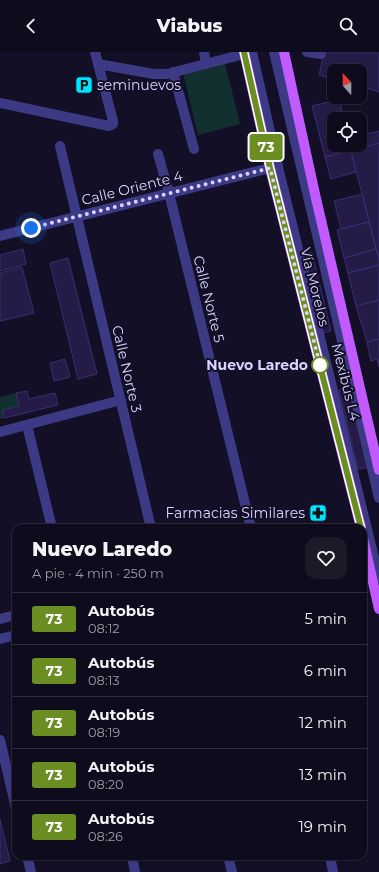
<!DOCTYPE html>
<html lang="es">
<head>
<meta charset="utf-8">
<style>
  :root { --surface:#0e0b1c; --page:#1c1929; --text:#f1f3f6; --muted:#9b9ba3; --line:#2e2b3b }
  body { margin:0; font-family:Montserrat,sans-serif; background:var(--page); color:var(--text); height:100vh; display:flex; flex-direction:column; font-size:15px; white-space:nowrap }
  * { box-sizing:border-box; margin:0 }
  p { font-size:13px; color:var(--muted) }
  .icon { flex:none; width:22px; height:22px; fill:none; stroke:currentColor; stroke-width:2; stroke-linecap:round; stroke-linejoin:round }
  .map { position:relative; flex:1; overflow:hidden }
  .drawer { position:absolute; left:12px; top:472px; width:355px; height:336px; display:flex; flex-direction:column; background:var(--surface); border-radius:12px; box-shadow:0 1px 3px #0004,0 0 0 1px var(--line) }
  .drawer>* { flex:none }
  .badge { padding:0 8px; border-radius:3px; font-size:14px; line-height:26px }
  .needle { width:26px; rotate:339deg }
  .tools { position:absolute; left:327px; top:12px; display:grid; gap:8px }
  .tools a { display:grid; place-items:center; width:40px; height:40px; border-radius:8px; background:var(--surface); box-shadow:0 1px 3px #0004,0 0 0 1px var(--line); font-size:20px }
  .you { position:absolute; width:20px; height:20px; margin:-10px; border:3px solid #fff; border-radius:50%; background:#1a73e8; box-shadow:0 0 0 6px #1a73e833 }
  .map>.badge { position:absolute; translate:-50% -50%; box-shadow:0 0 0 2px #fff }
  .round { display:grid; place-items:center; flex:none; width:42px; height:42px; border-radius:12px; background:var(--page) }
  .overview { display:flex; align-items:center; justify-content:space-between; height:68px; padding:0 20px }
  h1 { font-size:19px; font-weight:800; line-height:30px }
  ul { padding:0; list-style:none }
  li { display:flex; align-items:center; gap:12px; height:52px; padding:0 20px; border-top:1px solid var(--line) }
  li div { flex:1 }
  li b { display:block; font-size:15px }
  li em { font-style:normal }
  li .badge { min-width:44px; font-weight:700; text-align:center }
  header { display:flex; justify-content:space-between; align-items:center; height:52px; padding:0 20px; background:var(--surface); font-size:18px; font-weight:800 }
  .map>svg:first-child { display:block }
</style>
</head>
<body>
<header><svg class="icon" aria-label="back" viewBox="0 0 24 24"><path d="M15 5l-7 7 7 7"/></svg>Viabus<svg class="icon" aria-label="search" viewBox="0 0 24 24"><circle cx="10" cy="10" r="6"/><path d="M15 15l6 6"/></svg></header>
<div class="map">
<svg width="379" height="820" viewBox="0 0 379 820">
  <rect width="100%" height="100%" fill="#130f26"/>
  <path fill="#12302f" d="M225,11L240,72L198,83L183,21Z
    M16,341L19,354L3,358L4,366L0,367V345Z"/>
  <path fill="#241b47" stroke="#3b2d73" d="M324,0H379V40L360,34V19H334V27L319,23Z
    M333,49L334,53L340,51L342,60L345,59L347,67H334V93H360V80L361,83L379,79V91L325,105L312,54Z
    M379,91V208L351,99Z
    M351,99L356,120L331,127L325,105Z
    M362,142L369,170L341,177L334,149Z
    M369,170L376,197L344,206L337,178Z
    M23,197L26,212L0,219V203Z
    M376,197L379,208V213L348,221L344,206Z
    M312,200L331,279L320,282L301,203Z
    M68,206L97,322L78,327L50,211Z
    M379,213V248L356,254L348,221Z
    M22,215L34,261L0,269V221Z
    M379,248V287L367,290L356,254Z
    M379,287V315L377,307L371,309L367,290Z
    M65,307L70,325L54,329L50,311Z
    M350,336L369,415L358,417L339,338Z
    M27,339L29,347L55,341L58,353L4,366L3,358L19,354L16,341Z
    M0,767L10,809L0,812Z"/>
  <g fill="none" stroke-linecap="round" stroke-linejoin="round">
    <path stroke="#3d3a85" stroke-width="10" d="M204,0L206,12
      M252,0L279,119L379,526
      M274,0L379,446
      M307,0L321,2
      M98,12L154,22H167L244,2
      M173,20L194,97
      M0,51L109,74L113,72V69L95,0
      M60,94L151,476
      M158,102L169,141L251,476
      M0,184L270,116
      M27,373L52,476
      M0,380L121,348
      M0,567L16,563
      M0,587L16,583
      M0,688L16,756
      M27,804L31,820
      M132,804L135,820
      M228,804L232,820
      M330,804L333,820"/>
    <path stroke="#c25bff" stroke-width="10" d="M244,0L270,116L361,476
      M284,0L315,142L379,418
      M363,486L379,557"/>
  </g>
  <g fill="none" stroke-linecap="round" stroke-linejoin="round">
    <defs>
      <path id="line" d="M244,0L270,116L361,476"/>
    </defs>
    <use href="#line" stroke="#fff" stroke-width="9"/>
    <use href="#line" stroke="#6b8e23" stroke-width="6"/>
    <path stroke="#d9d4ff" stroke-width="4" stroke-dasharray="0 7.2" d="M31,176L270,116L321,317L320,313"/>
  </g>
  <defs>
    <symbol id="parking-square" viewBox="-11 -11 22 22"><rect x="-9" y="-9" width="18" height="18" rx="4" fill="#00e5ff" stroke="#130f26"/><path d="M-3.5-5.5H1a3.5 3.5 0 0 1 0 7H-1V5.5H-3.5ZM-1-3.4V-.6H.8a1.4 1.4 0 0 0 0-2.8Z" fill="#111"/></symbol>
    <symbol id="pharmacy-square" viewBox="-11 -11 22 22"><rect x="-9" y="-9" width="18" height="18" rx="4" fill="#00e5ff" stroke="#130f26"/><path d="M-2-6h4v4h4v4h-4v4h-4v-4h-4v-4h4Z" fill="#111"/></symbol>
  </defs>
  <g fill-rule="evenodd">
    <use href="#parking-square" x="74" y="23" width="20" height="20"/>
    <use href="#pharmacy-square" x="308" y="451" width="20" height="20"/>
  </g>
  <circle fill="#fff" stroke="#6b8e23" stroke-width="2" cx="320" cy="313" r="8"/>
  <g text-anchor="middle" stroke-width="4" stroke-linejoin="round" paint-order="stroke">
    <g font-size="14" fill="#d9d4ff" stroke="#130f26" text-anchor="start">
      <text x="97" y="38">seminuevos</text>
      <text x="305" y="466" text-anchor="end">Farmacias Similares</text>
    </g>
    <g font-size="14" fill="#d9d4ff" stroke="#130f26">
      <text transform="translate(132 136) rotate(-14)" y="5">Calle Oriente 4</text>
      <text transform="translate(315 235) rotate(76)" y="5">Vía Morelos</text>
      <text transform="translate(209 247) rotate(76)" y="5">Calle Norte 5</text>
      <text transform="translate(127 317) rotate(77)" y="5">Calle Norte 3</text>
      <text transform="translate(346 330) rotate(76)" y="5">Mexibús L4</text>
    </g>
    <g font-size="14" font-weight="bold" fill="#d9d4ff" stroke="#130f26" text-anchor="end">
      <text x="308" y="318">Nuevo Laredo</text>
    </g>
  </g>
</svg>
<div class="tools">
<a><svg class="needle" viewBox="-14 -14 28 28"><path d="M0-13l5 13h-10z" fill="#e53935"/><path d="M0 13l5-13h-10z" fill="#9b9ba3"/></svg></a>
<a><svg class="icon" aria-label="locate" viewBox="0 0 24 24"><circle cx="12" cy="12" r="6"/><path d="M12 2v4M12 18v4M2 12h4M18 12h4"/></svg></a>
</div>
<div class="you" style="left:31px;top:176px"></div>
<b class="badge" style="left:266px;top:95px;background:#6b8e23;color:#fff">73</b>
<section class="drawer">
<div class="overview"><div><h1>Nuevo Laredo</h1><p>A pie · 4 min · 250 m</p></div><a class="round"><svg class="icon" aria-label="heart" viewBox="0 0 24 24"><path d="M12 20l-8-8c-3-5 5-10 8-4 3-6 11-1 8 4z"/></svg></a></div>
<ul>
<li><span class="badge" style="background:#6b8e23;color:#fff">73</span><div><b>Autobús</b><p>08:12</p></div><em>5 min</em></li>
<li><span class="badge" style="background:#6b8e23;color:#fff">73</span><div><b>Autobús</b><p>08:13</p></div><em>6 min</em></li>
<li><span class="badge" style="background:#6b8e23;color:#fff">73</span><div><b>Autobús</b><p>08:19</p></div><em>12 min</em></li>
<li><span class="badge" style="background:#6b8e23;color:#fff">73</span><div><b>Autobús</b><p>08:20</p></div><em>13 min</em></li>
<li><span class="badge" style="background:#6b8e23;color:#fff">73</span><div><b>Autobús</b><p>08:26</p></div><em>19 min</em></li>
</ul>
</section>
</div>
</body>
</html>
